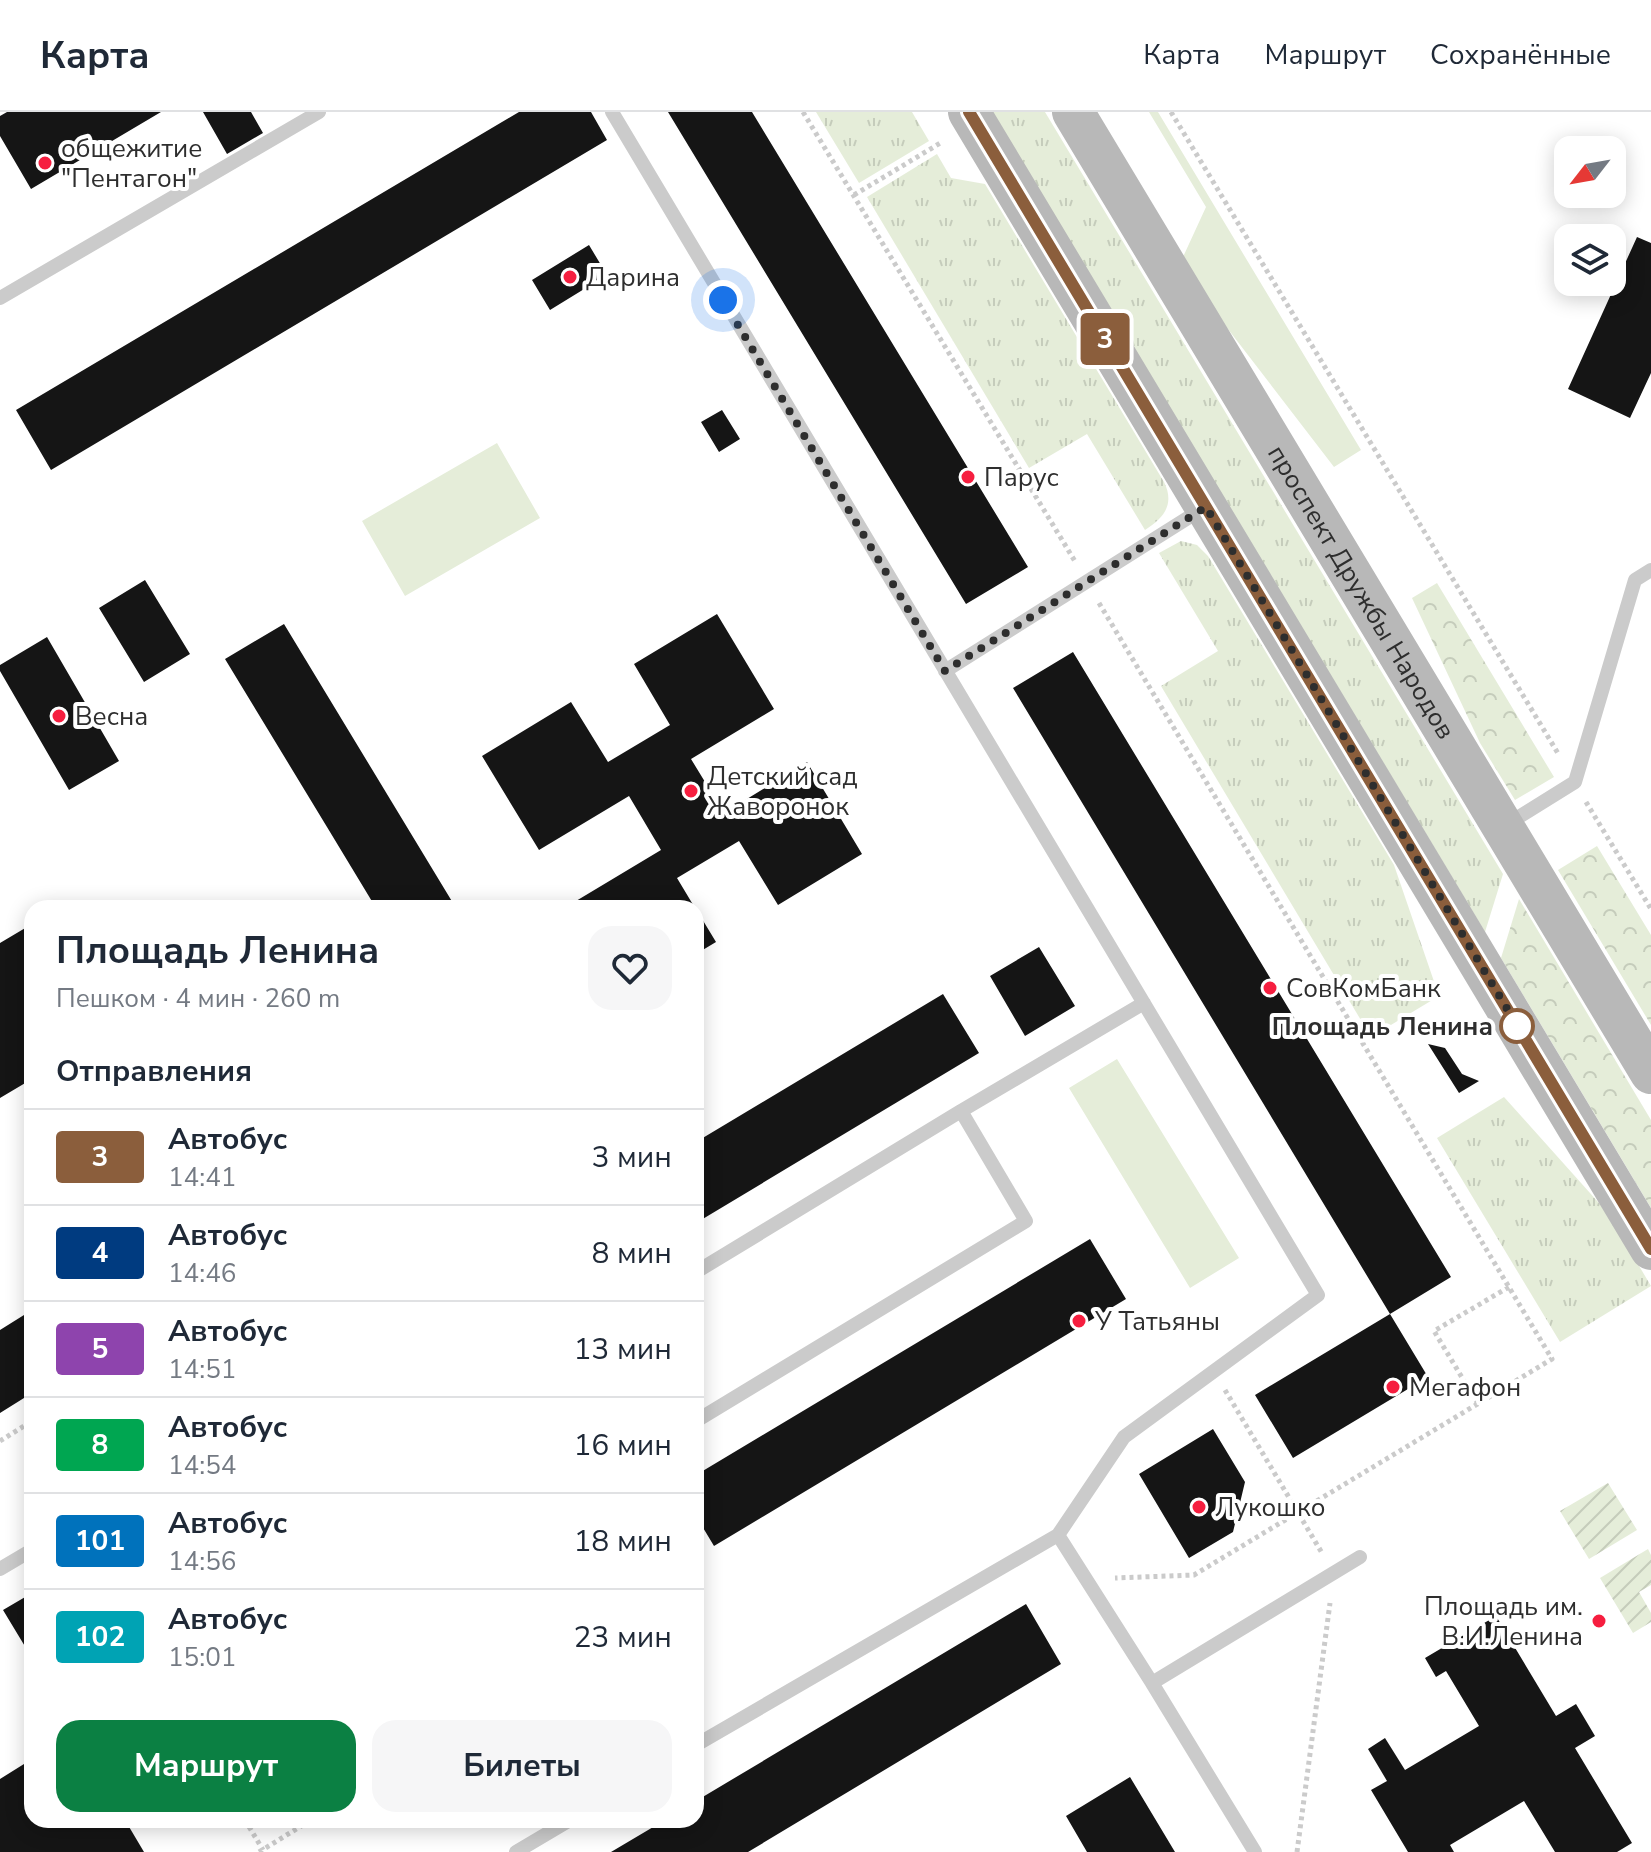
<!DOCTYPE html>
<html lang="ru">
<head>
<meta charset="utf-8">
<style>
  :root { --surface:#fff; --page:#f6f6f7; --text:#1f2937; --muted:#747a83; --line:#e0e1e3; --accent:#0b8043 }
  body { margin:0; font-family:"Nunito Sans",sans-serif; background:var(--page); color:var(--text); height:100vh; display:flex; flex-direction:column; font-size:30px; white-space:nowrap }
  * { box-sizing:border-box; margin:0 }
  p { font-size:26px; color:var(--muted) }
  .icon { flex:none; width:44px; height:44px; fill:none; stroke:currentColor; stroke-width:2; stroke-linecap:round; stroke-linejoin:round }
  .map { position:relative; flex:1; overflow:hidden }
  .details { position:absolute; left:24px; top:788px; width:680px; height:928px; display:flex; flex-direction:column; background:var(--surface); border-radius:24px; box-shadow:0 4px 20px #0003 }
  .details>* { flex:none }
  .badge { padding:0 16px; border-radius:6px; font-size:28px; line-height:52px }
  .needle { width:52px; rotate:239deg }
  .controls { position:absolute; left:1554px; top:24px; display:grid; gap:16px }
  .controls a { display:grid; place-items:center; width:72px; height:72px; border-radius:16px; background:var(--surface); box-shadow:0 4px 20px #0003; font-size:40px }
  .you { position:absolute; width:40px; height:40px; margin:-20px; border:6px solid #fff; border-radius:50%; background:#1a73e8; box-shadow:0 0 0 12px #1a73e833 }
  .map>.badge { position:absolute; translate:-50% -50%; box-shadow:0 0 0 4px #fff }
  h2 { padding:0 32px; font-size:30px; line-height:72px }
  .round { display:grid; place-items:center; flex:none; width:84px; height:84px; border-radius:24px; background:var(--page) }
  .summary { display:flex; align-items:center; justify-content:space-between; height:136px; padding:0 32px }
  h1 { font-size:38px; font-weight:700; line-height:60px }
  .primary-button { display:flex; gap:16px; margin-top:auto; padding:16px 32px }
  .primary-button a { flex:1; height:92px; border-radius:24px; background:var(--accent); color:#fff; font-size:32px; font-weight:700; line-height:92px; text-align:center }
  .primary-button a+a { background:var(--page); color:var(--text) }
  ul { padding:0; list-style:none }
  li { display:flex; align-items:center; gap:24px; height:96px; padding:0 32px; border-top:2px solid var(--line) }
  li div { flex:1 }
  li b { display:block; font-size:30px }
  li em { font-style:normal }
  li .badge { min-width:88px; font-weight:700; text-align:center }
  header { display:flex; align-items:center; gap:48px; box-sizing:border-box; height:112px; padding:0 40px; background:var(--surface); border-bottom:2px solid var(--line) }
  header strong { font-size:38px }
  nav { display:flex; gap:44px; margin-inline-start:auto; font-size:28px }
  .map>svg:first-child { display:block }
</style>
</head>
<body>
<header>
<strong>Карта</strong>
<nav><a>Карта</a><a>Маршрут</a><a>Сохранённые</a></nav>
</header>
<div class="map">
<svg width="1651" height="1740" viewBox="0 0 1651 1740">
  <defs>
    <pattern id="grass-tufts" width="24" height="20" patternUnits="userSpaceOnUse" patternTransform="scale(2)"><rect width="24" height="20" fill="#e5edd9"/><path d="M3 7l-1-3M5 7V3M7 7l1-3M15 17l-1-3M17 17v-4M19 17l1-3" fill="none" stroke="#c5ccbb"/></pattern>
    <pattern id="forest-crowns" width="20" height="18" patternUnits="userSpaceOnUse" patternTransform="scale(2)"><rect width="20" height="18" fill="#e5edd9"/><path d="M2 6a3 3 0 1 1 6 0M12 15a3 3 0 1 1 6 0" fill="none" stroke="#c5ccbb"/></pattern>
    <pattern id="garden-furrows" width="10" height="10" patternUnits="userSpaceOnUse" patternTransform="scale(2)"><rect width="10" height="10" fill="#e5edd9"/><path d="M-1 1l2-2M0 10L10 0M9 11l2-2" fill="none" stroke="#c5ccbb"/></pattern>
  </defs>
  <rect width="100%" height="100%" fill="#fff"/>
  <path fill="url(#grass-tufts)" d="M816,0H912L929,29L859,71Z
    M992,0H1045L1503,762L1485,820Z
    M937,42L951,66L985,72L1164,370C1175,392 1164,406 1145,418L1087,322L1029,356L867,85Z
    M1181,429L1197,433L1208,444L1394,753L1439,884L1371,925L1161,574L1218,539L1159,441Z
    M1504,985L1607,1100L1651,1174L1560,1230L1437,1026Z"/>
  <path fill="url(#forest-crowns)" d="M1437,471L1554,665L1515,688L1480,631L1412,486Z
    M1597,734L1651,823V913L1558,758Z
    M1519,787L1651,1008V1096L1501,846Z"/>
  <path fill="#e5edd9" d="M1149,0H1158L1361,338L1334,355L1221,208L1183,145L1206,95Z
    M497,331L540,406L405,484L362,409Z
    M1117,947L1239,1146L1190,1176L1069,976Z"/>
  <path fill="url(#garden-furrows)" d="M1608,1371L1637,1418L1589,1447L1560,1399Z
    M1648,1437L1651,1443V1473L1639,1480L1651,1501V1510L1633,1521L1600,1466Z"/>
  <path fill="#151515" d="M7,0H161L31,77L0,24V4Z
    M203,0H251L263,21L227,42Z
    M519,0H591L607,28L51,358L16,298Z
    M668,0H752L1028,455L966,492Z
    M1637,125L1651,131V261L1630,306L1568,277Z
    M589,133L607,163L550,198L532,168Z
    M722,298L740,327L719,340L701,310Z
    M145,468L190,542L144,570L99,496Z
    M717,502L774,597L691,647L724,701L807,650L862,742L778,793L739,729L677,766L695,796H574L571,792L661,738L629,684L539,738L482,644L571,590L608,650L670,613L634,552Z
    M284,512L456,796H376L327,715L225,547Z
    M47,525L119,649L69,678L0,559V553Z
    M1073,540L1451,1165L1390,1202L1013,576Z
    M696,797L716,830L696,842Z
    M32,812V967L0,986V831Z
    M1039,835L1075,894L1025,924L990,864Z
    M943,882L979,941L696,1111V1030Z
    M1428,932L1445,936L1462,962L1479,969L1459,981Z
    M1090,1127L1126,1187L714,1434L696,1404V1363Z
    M32,1198V1281L0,1301V1218Z
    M1390,1202L1428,1265L1293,1346L1255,1283Z
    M1213,1317L1245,1370L1233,1420L1189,1446L1139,1362Z
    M32,1481V1546L3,1498Z
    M1026,1492L1061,1552L748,1740H611L665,1708H696V1689Z
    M1496,1504L1556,1604L1576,1592L1595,1624L1575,1636L1632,1731L1617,1740H1555L1524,1689L1450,1733L1454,1740H1408L1371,1678L1387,1669L1368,1637L1385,1626L1405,1658L1479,1614L1446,1559L1436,1565L1425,1546Z
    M32,1647V1708H125L144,1740H0V1667Z
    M1130,1665L1175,1740H1087L1066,1704Z"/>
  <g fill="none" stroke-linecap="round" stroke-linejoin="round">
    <path stroke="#cbcbcb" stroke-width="5" stroke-dasharray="4 4" stroke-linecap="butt" d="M803,0L1076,451
      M1171,0L1559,643
      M854,83L942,30
      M1099,491L1552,1247L1194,1463L1115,1466
      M1586,690L1651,797
      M1225,1278L1322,1441
      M1478,1292L1434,1219L1509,1175
      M0,1329L32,1309
      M245,1708L263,1738
      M259,1740L311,1708
      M1297,1740L1330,1491"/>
    <path stroke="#cbcbcb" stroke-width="14" d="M612,0L1318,1183L1124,1325L1058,1423L1152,1571
      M0,186L319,0
      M945,559L1202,397
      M1506,713L1575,670L1635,468L1651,458
      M961,999L1144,891
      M696,1160L961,999L1026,1109L696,1309
      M0,1457L32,1438
      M696,1633L1058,1423
      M516,1740L570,1708
      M1255,1740L1152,1571L1360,1445"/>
    <g stroke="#b8b8b8" stroke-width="42">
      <path d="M969,0L1651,1137"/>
      <path id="s1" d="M1073,0L1651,961"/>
    </g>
  </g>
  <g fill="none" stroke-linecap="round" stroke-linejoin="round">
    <defs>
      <path id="line" d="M969,0L1651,1137"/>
    </defs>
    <use href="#line" stroke="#fff" stroke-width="18"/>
    <use href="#line" stroke="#8b5e3c" stroke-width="12"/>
    <path stroke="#2e2e2e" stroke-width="8" stroke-dasharray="0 14.4" d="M723,188L945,559L1206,395L1521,920L1517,914"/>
  </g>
  <g fill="#f61e3f" stroke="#fff" stroke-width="3">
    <circle cx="45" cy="51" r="8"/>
    <circle cx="570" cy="165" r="8"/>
    <circle cx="968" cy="365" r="8"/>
    <circle cx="59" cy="604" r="8"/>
    <circle cx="691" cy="679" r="8"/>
    <circle cx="1270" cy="876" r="8"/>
    <circle cx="1079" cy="1209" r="8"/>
    <circle cx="1393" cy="1275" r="8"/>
    <circle cx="1199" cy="1395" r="8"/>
    <circle cx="1599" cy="1509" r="8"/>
  </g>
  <circle fill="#fff" stroke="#8b5e3c" stroke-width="4" cx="1517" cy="914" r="16"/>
  <g text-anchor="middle" stroke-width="8" stroke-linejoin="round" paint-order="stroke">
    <g font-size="26" fill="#2e2e2e" stroke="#fff" text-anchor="start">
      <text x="61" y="45">общежитие<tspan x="61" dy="30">"Пентагон"</tspan></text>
      <text x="586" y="174">Дарина</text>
      <text x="984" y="374">Парус</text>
      <text x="75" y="613">Весна</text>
      <text x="707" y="673">Детский сад<tspan x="707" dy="30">Жаворонок</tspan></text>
      <text x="1286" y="885">СовКомБанк</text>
      <text x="1095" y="1218">У Татьяны</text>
      <text x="1409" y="1284">Мегафон</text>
      <text x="1215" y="1404">Лукошко</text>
      <text x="1583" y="1503" text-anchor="end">Площадь им.<tspan x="1583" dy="30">В.И.Ленина</tspan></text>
    </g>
    <g font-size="26" fill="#2e2e2e" stroke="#fff">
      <text dy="9" stroke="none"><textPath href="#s1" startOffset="560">проспект Дружбы Народов</textPath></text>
    </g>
    <g font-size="26" font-weight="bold" fill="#2e2e2e" stroke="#fff" text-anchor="end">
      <text x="1493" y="923">Площадь Ленина</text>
    </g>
  </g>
</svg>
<div class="controls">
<a><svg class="needle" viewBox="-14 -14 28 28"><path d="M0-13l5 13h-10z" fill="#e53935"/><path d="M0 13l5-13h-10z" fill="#747a83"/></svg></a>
<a><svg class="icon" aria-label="layers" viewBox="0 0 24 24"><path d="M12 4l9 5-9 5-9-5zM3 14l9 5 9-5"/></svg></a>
</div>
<div class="you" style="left:723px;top:188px"></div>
<b class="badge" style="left:1105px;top:227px;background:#8b5e3c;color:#fff">3</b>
<section class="details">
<div class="summary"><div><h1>Площадь Ленина</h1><p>Пешком · 4 мин · 260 m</p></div><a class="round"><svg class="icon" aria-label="heart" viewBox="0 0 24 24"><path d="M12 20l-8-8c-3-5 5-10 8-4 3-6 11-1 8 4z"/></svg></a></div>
<h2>Отправления</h2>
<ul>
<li><span class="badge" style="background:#8b5e3c;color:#fff">3</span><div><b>Автобус</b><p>14:41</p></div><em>3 мин</em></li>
<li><span class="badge" style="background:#003b80;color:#fff">4</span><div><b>Автобус</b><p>14:46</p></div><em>8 мин</em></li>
<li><span class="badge" style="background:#8e44ad;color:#fff">5</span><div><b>Автобус</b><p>14:51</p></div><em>13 мин</em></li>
<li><span class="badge" style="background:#00a651;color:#fff">8</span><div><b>Автобус</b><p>14:54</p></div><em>16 мин</em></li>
<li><span class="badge" style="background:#0072bc;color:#fff">101</span><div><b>Автобус</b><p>14:56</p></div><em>18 мин</em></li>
<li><span class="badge" style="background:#00a3b4;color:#fff">102</span><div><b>Автобус</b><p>15:01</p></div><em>23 мин</em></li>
</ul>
<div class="primary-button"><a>Маршрут</a><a>Билеты</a></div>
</section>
</div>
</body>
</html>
